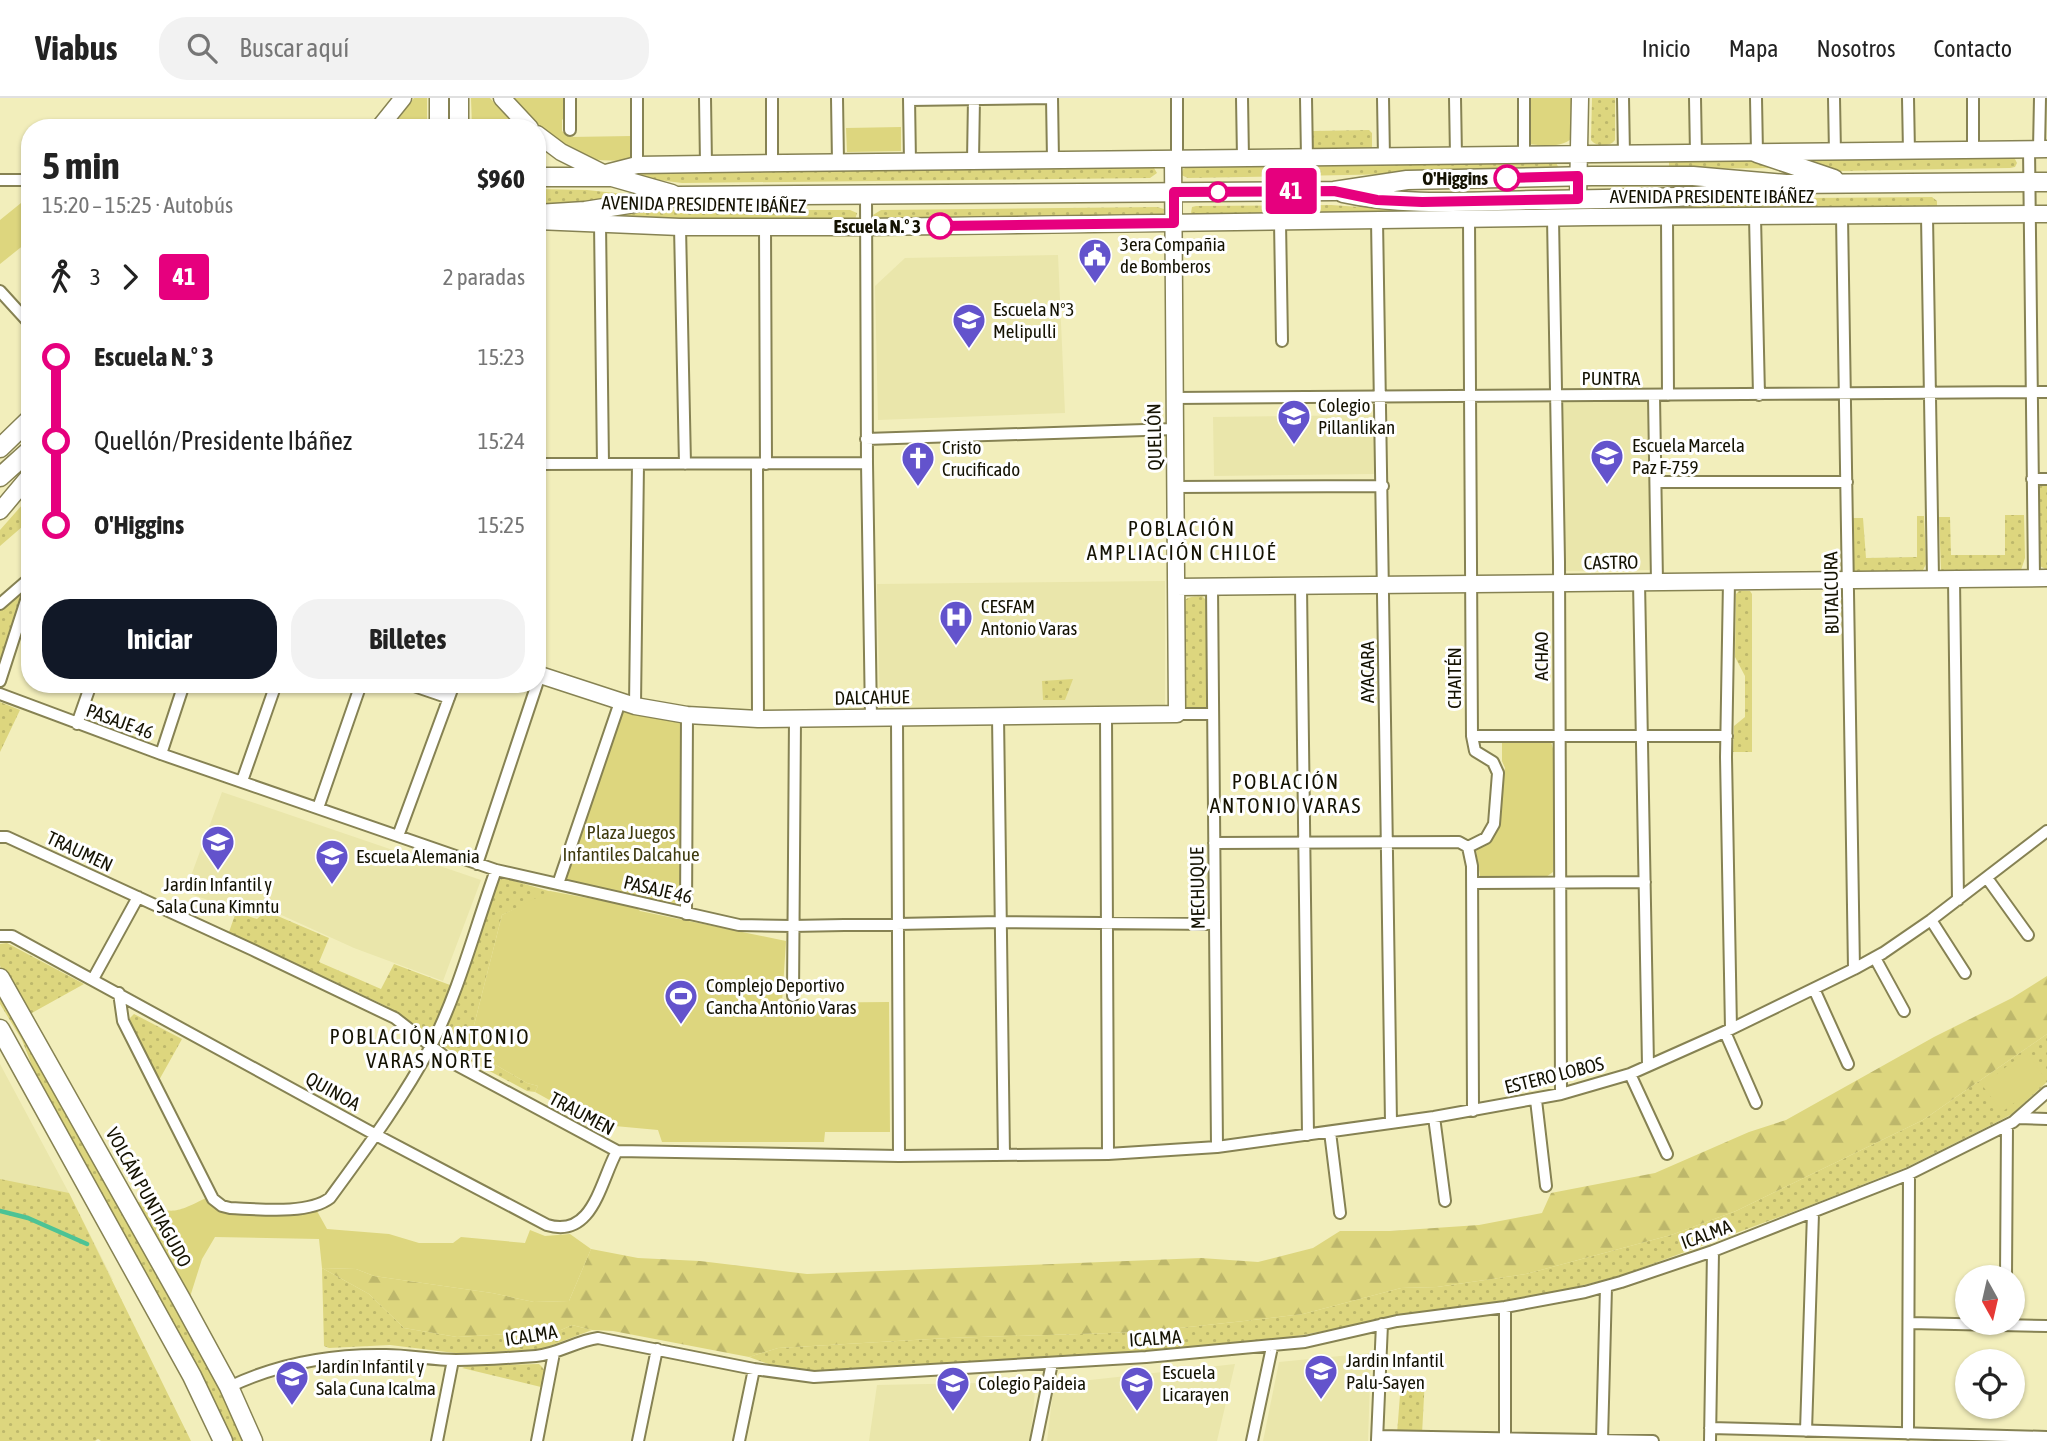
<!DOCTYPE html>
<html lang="es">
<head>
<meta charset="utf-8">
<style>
  :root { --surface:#fff; --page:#f2f2f2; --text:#222; --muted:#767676; --line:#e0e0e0; --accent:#111827 }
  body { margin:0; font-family:"Asap Condensed",sans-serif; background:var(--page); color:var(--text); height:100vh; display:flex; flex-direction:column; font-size:26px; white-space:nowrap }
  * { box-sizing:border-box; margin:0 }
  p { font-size:23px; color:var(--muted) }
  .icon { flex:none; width:38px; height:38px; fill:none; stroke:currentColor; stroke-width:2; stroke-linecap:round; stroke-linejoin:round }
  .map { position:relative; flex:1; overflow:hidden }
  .side { position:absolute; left:21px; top:21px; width:525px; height:574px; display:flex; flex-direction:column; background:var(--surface); border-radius:28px; box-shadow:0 2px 5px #0004 }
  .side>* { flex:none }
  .badge { padding:0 14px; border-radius:5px; font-size:24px; line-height:46px }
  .needle { width:46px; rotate:172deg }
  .buttons { position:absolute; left:1955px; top:1167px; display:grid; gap:14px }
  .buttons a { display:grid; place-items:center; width:70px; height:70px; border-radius:50%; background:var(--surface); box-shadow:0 2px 5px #0004; font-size:35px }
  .map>.badge { position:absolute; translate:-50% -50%; box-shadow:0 0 0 4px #fff }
  .legs { display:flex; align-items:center; gap:10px; height:77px; padding:0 21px; font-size:23px }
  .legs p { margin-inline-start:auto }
  .summary { display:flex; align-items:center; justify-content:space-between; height:119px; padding:0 21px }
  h1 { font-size:38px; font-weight:700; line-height:52px }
  .cta { display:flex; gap:14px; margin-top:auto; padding:14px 21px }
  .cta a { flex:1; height:80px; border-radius:28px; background:var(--accent); color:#fff; font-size:28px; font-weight:700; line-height:80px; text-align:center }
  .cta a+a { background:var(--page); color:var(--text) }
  ul { padding:0 21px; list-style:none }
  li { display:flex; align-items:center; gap:24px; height:84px; font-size:26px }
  li i { display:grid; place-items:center; width:10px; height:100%; margin:0 9px; background:currentColor }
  li i::after { content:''; width:18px; height:18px; margin:-9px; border:5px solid; border-radius:50%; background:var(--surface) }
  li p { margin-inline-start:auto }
  li:first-child i { background:linear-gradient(#0000 50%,currentColor 0) }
  li:last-child i { background:linear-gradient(currentColor 50%,#0000 0) }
  header { display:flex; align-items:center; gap:42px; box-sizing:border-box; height:98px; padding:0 35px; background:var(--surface); border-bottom:2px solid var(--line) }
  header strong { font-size:33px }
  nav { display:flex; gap:38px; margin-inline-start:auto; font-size:24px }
  .search { width:490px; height:63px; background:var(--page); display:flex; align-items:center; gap:18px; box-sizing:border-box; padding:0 24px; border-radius:28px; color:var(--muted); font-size:26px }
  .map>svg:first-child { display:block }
</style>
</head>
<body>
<header>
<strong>Viabus</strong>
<div class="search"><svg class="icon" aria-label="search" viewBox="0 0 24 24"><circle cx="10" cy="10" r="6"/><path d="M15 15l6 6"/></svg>Buscar aquí</div>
<nav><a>Inicio</a><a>Mapa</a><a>Nosotros</a><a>Contacto</a></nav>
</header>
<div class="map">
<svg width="2047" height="1343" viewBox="0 0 2047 1343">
  <defs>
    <pattern id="grass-dots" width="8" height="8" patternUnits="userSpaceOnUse" patternTransform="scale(1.75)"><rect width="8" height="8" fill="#ddd67e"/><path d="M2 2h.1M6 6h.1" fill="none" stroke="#bdb76b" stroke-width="1.8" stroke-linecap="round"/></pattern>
    <pattern id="forest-firs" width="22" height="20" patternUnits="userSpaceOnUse" patternTransform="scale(1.75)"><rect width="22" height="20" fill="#ddd67e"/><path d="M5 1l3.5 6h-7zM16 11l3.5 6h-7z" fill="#bdb76b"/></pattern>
  </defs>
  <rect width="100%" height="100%" fill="#f2eebb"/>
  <path fill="#eae6ab" d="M1058,157L1065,315L878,322L875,188L905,160Z
    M1650,302L1652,472L1564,473L1562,303Z
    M1374,317V376L1214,378L1213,319Z
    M1165,483V613H880L877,486Z
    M222,694L481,782L443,883L354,850L266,810L257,819L185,794Z
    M0,966L69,1095L113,1182L69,1178L0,1183Z
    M1371,1255L1368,1343H1263L1279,1264Z
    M1235,1266L1217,1343H1047L1054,1286Z
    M1036,1284L1030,1343H869L877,1287Z"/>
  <path fill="url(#grass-dots)" d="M1592,0H1615V42C1610,49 1596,49 1591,42Z
    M1369,32L1372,35V52L1310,53V35L1313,33Z
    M2014,59L2017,65L2015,69L2010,70L1839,73L1821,72L1785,62Z
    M1669,62H1751L1778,70L1669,71Z
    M1556,65L1559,70L1555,73L1188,80L1181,77L1183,71L1188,69Z
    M1154,70L1157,75L1150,80L682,85L627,78V75Z
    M537,91L587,92L634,97L601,103L537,109Z
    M1932,99L1937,103V112L1194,119L1191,115L1192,109L1196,108L1331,107L1417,113L1685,107L1807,100Z
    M1157,109L1164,111L1163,119L877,123L873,117L881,112Z
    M667,112H850L857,115L855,122L656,124L621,120L620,117Z
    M2042,386H2047V472L2040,468L2039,389Z
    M30,398V422L0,448V432Z
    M2005,417H2024L2025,460L2021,472H1941L1939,419H1950L1951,457H2005Z
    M1917,418H1924L1926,466L1923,472L1854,474L1852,472L1849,420H1863L1866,460L1917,459Z
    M26,490L0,570V510Z
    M1739,493H1750L1752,496V654H1733L1734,628L1745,619V578L1735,559L1736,496Z
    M1202,498L1206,502L1207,507L1209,611H1181V508C1186,498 1191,499 1202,498Z
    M1073,581L1065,602H1043L1042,583Z
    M0,604L20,612L0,654Z
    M504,780L552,794L502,817L468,951L527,985L538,988L535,994L527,993L439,946L419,929L386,908L229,834L236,814L257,821L266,813L329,840L319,864L381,891L394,866L458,890L497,783Z
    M7,845L84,886L30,916L0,868V846Z
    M0,894L220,1289L244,1343H232L178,1234L36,978L22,942L0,906Z
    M134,916L182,941L158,984L130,927V920Z
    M2047,936V984L2012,1016L1999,1023L1907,1069L1806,1109L1620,1178L1552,1195L1503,1205L1416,1215L1272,1243L1053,1260L813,1274L774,1268L749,1259L778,1250L948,1240L1142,1234L1244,1223L1303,1216L1401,1190L1437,1189L1526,1176L1671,1137L1736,1113L1923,1022Z
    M0,1081L69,1095L191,1343H101L98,1341L95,1343H0Z
    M322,1170L369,1196L404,1230L457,1239L530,1235L561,1232L572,1227L592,1232L542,1251L483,1255H455L390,1247L329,1250L324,1248Z
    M539,1266C548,1273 546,1281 541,1289L462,1270L467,1268Z
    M1425,1280L1422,1336H1397L1401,1284L1402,1282Z"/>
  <path fill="url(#forest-firs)" d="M2047,878V936L1923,1022L1736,1113L1671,1137L1526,1176L1437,1189L1401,1190L1303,1216L1244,1223L1142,1234L948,1240L778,1250L749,1259L613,1233L592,1232L572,1227L561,1232L530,1235L457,1239L404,1230L369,1196L322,1170L356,1171L374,1178L492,1195L534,1204L569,1203L591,1151L638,1160L700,1163L807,1176L1201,1160L1258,1164L1313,1150L1340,1133H1390L1479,1127L1542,1115L1551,1095L1655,1075L1749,1034L1786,1022L1934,939L2012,900Z"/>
  <path fill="#ddd67e" d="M414,0H427V30H392Z
    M471,0H490L517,30H472Z
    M511,0H566L567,17L562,22V33L570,39L631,38L632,63C618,62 602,64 588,60C560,53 531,20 511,0Z
    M1528,0H1574L1572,40C1562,50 1542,48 1529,46Z
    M901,29V53L847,54L846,30Z
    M21,105L30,115V142L0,166V122Z
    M623,609L682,622V808L563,782Z
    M1547,641L1551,644L1554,654L1553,774L1546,779L1480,778L1476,752C1513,726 1492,704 1505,670L1502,663V644Z
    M550,793L636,809L640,813L786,843L782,905L889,904L890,1034H825L824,1044H662L658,1032L593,1026L535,994L538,988L527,985L468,951L502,817Z
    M2026,954L2046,981L2002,1014L1982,987Z
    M208,1099L214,1107L285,1115L317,1113L327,1131L389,1136L419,1145H453L461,1139L525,1145L530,1132L545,1138L570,1136L591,1151L569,1203L534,1204L492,1195L374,1178L356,1171L322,1170L319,1141L215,1139L202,1161L189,1202L135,1103C174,1115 170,1118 208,1099Z"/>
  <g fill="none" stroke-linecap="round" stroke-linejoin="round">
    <path stroke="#4dc395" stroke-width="4.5" d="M0,1113L28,1120L87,1146"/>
    <defs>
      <path id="street" d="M570,0V32
        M637,0V67
        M705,0L706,66
        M837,0L838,64
        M909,0L910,64
        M1052,0L1053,62
        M1177,0V61
        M1242,0L1243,60
        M1306,0L1307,60
        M1383,0L1384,59
        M1455,0L1456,58
        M1524,0V58
        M1623,0L1624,56
        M1695,0L1696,56
        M1756,0L1757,55
        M1834,0L1835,55
        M1908,0L1909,54
        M1973,0V53
        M909,2L1052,0
        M2029,51L2034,480
        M2039,51L2040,0
        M973,63L974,0
        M772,65V0
        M0,82H30
        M866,96L867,365L871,620
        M1842,118L1854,871
        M1927,118L1933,481
        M1667,119L1668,297
        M1755,119L1759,297
        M1553,120L1559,464L1561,996
        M1377,122C1384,423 1385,724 1391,1025
        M1280,124L1282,243
        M600,125L603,366
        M765,128L766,366
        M680,129L685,366
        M0,193L30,226
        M1654,298L1657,484
        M1174,300L2047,294
        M866,341L1175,331
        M537,366L867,365
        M757,366L758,621
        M2032,381H2047
        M1657,384H1847
        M1175,389L1383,388
        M1954,481L1958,802
        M1729,483L1726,659L1731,931
        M1639,484L1648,967
        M1301,488L1308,1037
        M1212,489L1217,1049
        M0,506L30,480
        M0,583L30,490
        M408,586L449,600
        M0,596L161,656L496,772L739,827L792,828L1001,824L1215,826
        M635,608L638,366
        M1177,616H1213
        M1106,617L1108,1056
        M998,618L1004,1057
        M897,619L899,1058
        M77,626L91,586
        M1472,638H1727
        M161,656L184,586
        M242,683L276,586
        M318,710L361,586
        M398,738L454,586
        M0,739H7L253,852L395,920L453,965L617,1053L899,1058L1108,1056L1217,1049L1434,1019L1561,996L1630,976L1731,931L1854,871L1883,855L1931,822L2047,733
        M1214,745L1459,744L1468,749
        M1468,749L1486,740L1494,726L1498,675L1493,664L1475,653L1472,638L1469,121
        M1468,749L1472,768L1473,1013
        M477,766L540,577
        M1987,780L2028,837
        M1473,785L1645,784
        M558,786L620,604
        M686,816L687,617
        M1931,822L1965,875
        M0,838H12L376,1037L547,1127C593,1141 600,1084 617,1053
        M1875,860L1904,913
        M93,881L138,799
        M1814,891L1848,966
        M119,895L123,923L213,1101L222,1108L230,1110C257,1111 308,1117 330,1100C365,1052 403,1001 431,948C459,893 475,830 496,772
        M793,898L795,620
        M1725,934L1756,1005
        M1630,976L1667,1056
        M1536,1002L1546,1088
        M1434,1019L1445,1103
        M2018,1020L2047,1021
        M1330,1034L1340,1115
        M2006,1180L2007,1028
        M1505,1209V1340
        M1910,1225L2047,1228
        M229,1289C277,1266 332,1256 386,1257C409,1257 432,1262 456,1262C482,1262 510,1260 536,1258C558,1256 576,1243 598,1240L754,1271L814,1279L1146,1259L1305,1244L1397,1223L1505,1209L1585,1194L1621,1184L1713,1153L1909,1076L2013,1024L2047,994
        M1710,1330L2047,1339
        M1806,1333L1813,1115
        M1908,1336L1909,1076
        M1378,1338L1653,1343
        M1377,1342L1382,1226
        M1602,1342L1606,1189
        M437,1343L453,1262
        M537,1343L554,1255
        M638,1343L657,1251
        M739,1343L754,1271
        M1036,1343L1052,1265
        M1252,1343L1272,1249
        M1710,1343L1713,1153"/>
      <path id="secondary" d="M502,0L530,30
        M379,30L403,0
        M537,36L561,54L607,77
        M598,77L637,67L706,66L2047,51
        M1578,101L1580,0
        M537,123L680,129H867L1592,119L2047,116
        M0,413L30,377
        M1176,489L2047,480
        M537,576L635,608L687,617L758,621L1177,616L1173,61"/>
      <path id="primary" d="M459,0V30
        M439,30V0
        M1757,55L1834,81
        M537,79H612L672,96
        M1343,95C1406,109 1472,103 1536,102C1611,100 1687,103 1762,90
        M537,116L585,113L679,98L1334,93L1407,82L1592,78H1693L1786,86L2047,84
        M0,350L30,321
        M0,379L30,352
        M0,880L181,1201L229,1289L253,1343
        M0,931L192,1278L223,1343"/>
    </defs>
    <use href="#street" stroke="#868253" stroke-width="14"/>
    <use href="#secondary" stroke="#868253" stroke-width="19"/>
    <use href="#primary" stroke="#868253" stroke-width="21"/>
    <use href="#street" stroke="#fff" stroke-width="10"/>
    <use href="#secondary" stroke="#fff" stroke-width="16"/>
    <use href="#primary" stroke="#fff" stroke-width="18"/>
  </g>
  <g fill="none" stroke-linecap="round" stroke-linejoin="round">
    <defs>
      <path id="line-1" d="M940,128L1174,125V94L1334,93L1377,102L1422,104L1578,101V78L1507,80"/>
    </defs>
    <use href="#line-1" stroke="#fff" stroke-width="16"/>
    <use href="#line-1" stroke="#e6007e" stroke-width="10"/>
  </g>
  <defs>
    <symbol id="civic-pin" viewBox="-11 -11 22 30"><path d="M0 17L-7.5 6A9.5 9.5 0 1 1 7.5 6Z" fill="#6353cc" stroke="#fff"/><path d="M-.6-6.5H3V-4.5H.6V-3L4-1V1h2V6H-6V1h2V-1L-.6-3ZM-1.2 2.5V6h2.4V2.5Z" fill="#fff"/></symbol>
    <symbol id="school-pin" viewBox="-11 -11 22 30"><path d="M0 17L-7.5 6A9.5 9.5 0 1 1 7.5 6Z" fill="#6353cc" stroke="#fff"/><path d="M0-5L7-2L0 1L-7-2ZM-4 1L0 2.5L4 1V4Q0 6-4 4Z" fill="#fff"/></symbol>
    <symbol id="church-pin" viewBox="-11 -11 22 30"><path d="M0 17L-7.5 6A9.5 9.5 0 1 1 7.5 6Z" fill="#6353cc" stroke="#fff"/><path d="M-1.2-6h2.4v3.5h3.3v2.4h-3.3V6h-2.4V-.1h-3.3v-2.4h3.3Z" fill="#fff"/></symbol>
    <symbol id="hospital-pin" viewBox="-11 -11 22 30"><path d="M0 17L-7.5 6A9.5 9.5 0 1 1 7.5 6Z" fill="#6353cc" stroke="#fff"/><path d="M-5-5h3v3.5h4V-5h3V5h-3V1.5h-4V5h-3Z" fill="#fff"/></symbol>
    <symbol id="stadium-pin" viewBox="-11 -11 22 30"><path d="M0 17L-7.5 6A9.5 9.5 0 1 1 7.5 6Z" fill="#6353cc" stroke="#fff"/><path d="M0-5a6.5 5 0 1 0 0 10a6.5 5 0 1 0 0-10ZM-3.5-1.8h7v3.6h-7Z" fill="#fff"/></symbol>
  </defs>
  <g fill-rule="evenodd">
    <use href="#civic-pin" x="1076" y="138" width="38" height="52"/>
    <use href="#school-pin" x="950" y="203" width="38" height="52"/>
    <use href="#school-pin" x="1275" y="299" width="38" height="52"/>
    <use href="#school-pin" x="1588" y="339" width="38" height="52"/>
    <use href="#church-pin" x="899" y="341" width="38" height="52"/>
    <use href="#hospital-pin" x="937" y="500" width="38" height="52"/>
    <use href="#school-pin" x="199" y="725" width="38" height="52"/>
    <use href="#school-pin" x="313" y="739" width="38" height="52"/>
    <use href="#stadium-pin" x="662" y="879" width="38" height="52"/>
    <use href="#school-pin" x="1302" y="1254" width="38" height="52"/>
    <use href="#school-pin" x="273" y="1260" width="38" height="52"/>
    <use href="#school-pin" x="934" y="1266" width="38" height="52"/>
    <use href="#school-pin" x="1118" y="1266" width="38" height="52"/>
  </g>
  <g fill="#fff" stroke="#e6007e" stroke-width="3.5">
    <circle cx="1507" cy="80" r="12"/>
    <circle cx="1218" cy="94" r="9"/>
    <circle cx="940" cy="128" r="12"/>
  </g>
  <g text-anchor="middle" stroke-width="6" stroke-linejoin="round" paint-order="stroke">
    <g font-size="19" font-weight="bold" fill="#141202" stroke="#fff" text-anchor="end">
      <text x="1488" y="87">O'Higgins</text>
      <text x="921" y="135">Escuela N.° 3</text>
    </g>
    <g font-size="19" fill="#141202" stroke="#fff">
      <text x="1712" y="105">AVENIDA PRESIDENTE IBÁÑEZ</text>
      <text transform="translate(704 106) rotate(1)" y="7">AVENIDA PRESIDENTE IBÁÑEZ</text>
      <text x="1611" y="287">PUNTRA</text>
      <text transform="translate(1154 339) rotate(-91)" y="7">QUELLÓN</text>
      <text transform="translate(1611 464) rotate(-1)" y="7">CASTRO</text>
      <text transform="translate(1831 495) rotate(-91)" y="7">BUTALCURA</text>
      <text transform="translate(1541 558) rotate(-90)" y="7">ACHAO</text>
      <text transform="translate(1367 574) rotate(-90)" y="7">AYACARA</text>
      <text transform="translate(1454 580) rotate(-90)" y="7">CHAITÉN</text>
      <text transform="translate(872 599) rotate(-1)" y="7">DALCAHUE</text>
      <text transform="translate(120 623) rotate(20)" y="7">PASAJE 46</text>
      <text transform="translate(80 753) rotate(25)" y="7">TRAUMEN</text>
      <text transform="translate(1197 790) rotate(-91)" y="7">MECHUQUE</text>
      <text transform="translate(658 791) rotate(13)" y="7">PASAJE 46</text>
      <text transform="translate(1554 977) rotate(-14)" y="7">ESTERO LOBOS</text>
      <text transform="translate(333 993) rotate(29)" y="7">QUINOA</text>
      <text transform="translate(582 1015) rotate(28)" y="7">TRAUMEN</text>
      <text transform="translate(149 1099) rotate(61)" y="7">VOLCÁN PUNTIAGUDO</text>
      <text transform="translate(1706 1136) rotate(-20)" y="7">ICALMA</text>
      <text transform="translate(531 1237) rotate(-9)" y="7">ICALMA</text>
      <text transform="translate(1155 1240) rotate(-4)" y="7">ICALMA</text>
    </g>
    <g font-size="19" fill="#141202" stroke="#fff" text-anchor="start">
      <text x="1120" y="153">3era Compañia<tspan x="1120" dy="22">de Bomberos</tspan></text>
      <text x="993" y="218">Escuela N°3<tspan x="993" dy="22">Melipulli</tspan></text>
      <text x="1318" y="314">Colegio<tspan x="1318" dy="22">Pillanlikan</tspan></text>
      <text x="1632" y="354">Escuela Marcela<tspan x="1632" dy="22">Paz F-759</tspan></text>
      <text x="942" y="356">Cristo<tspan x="942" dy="22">Crucificado</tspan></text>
      <text x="981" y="515">CESFAM<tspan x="981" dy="22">Antonio Varas</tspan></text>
      <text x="356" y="765">Escuela Alemania</text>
      <text x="218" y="793" text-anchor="middle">Jardín Infantil y<tspan x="218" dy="22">Sala Cuna Kimntu</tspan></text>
      <text x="706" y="894">Complejo Deportivo<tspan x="706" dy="22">Cancha Antonio Varas</tspan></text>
      <text x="1346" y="1269">Jardin Infantil<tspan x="1346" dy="22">Palu-Sayen</tspan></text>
      <text x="316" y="1275">Jardín Infantil y<tspan x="316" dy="22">Sala Cuna Icalma</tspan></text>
      <text x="1162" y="1281">Escuela<tspan x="1162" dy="22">Licarayen</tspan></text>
      <text x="978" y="1292">Colegio Paideia</text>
    </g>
    <g font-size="19" fill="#3f3b0f" stroke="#fff">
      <text x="631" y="741">Plaza Juegos<tspan x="631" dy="22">Infantiles Dalcahue</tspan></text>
    </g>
    <g font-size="21" letter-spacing="2" fill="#141202" stroke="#fff">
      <text x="1182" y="438">POBLACIÓN<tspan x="1182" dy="24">AMPLIACIÓN CHILOÉ</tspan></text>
      <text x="1286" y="691">POBLACIÓN<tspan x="1286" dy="24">ANTONIO VARAS</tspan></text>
      <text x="430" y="946">POBLACIÓN ANTONIO<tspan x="430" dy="24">VARAS NORTE</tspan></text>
    </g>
  </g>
</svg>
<div class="buttons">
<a><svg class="needle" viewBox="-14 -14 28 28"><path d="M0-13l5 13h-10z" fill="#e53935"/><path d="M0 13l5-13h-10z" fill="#767676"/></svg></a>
<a><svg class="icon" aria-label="locate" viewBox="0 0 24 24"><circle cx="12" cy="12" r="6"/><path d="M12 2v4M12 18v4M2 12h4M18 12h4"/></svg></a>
</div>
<b class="badge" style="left:1291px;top:93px;background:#e6007e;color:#fff">41</b>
<section class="side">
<div class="summary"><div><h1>5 min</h1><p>15:20 – 15:25 · Autobús</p></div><b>$960</b></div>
<div class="legs"><svg class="icon" aria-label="walk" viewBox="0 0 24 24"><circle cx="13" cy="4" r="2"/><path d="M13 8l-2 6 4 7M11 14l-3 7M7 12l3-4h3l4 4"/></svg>3<svg class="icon" aria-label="forward" viewBox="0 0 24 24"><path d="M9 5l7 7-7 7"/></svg><b class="badge" style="background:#e6007e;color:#fff">41</b><p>2 paradas</p></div>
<ul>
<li><i style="color:#e6007e"></i><b>Escuela N.° 3</b><p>15:23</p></li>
<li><i style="color:#e6007e"></i><span>Quellón/Presidente Ibáñez</span><p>15:24</p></li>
<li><i style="color:#e6007e"></i><b>O'Higgins</b><p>15:25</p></li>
</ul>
<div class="cta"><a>Iniciar</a><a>Billetes</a></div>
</section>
</div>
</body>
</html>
